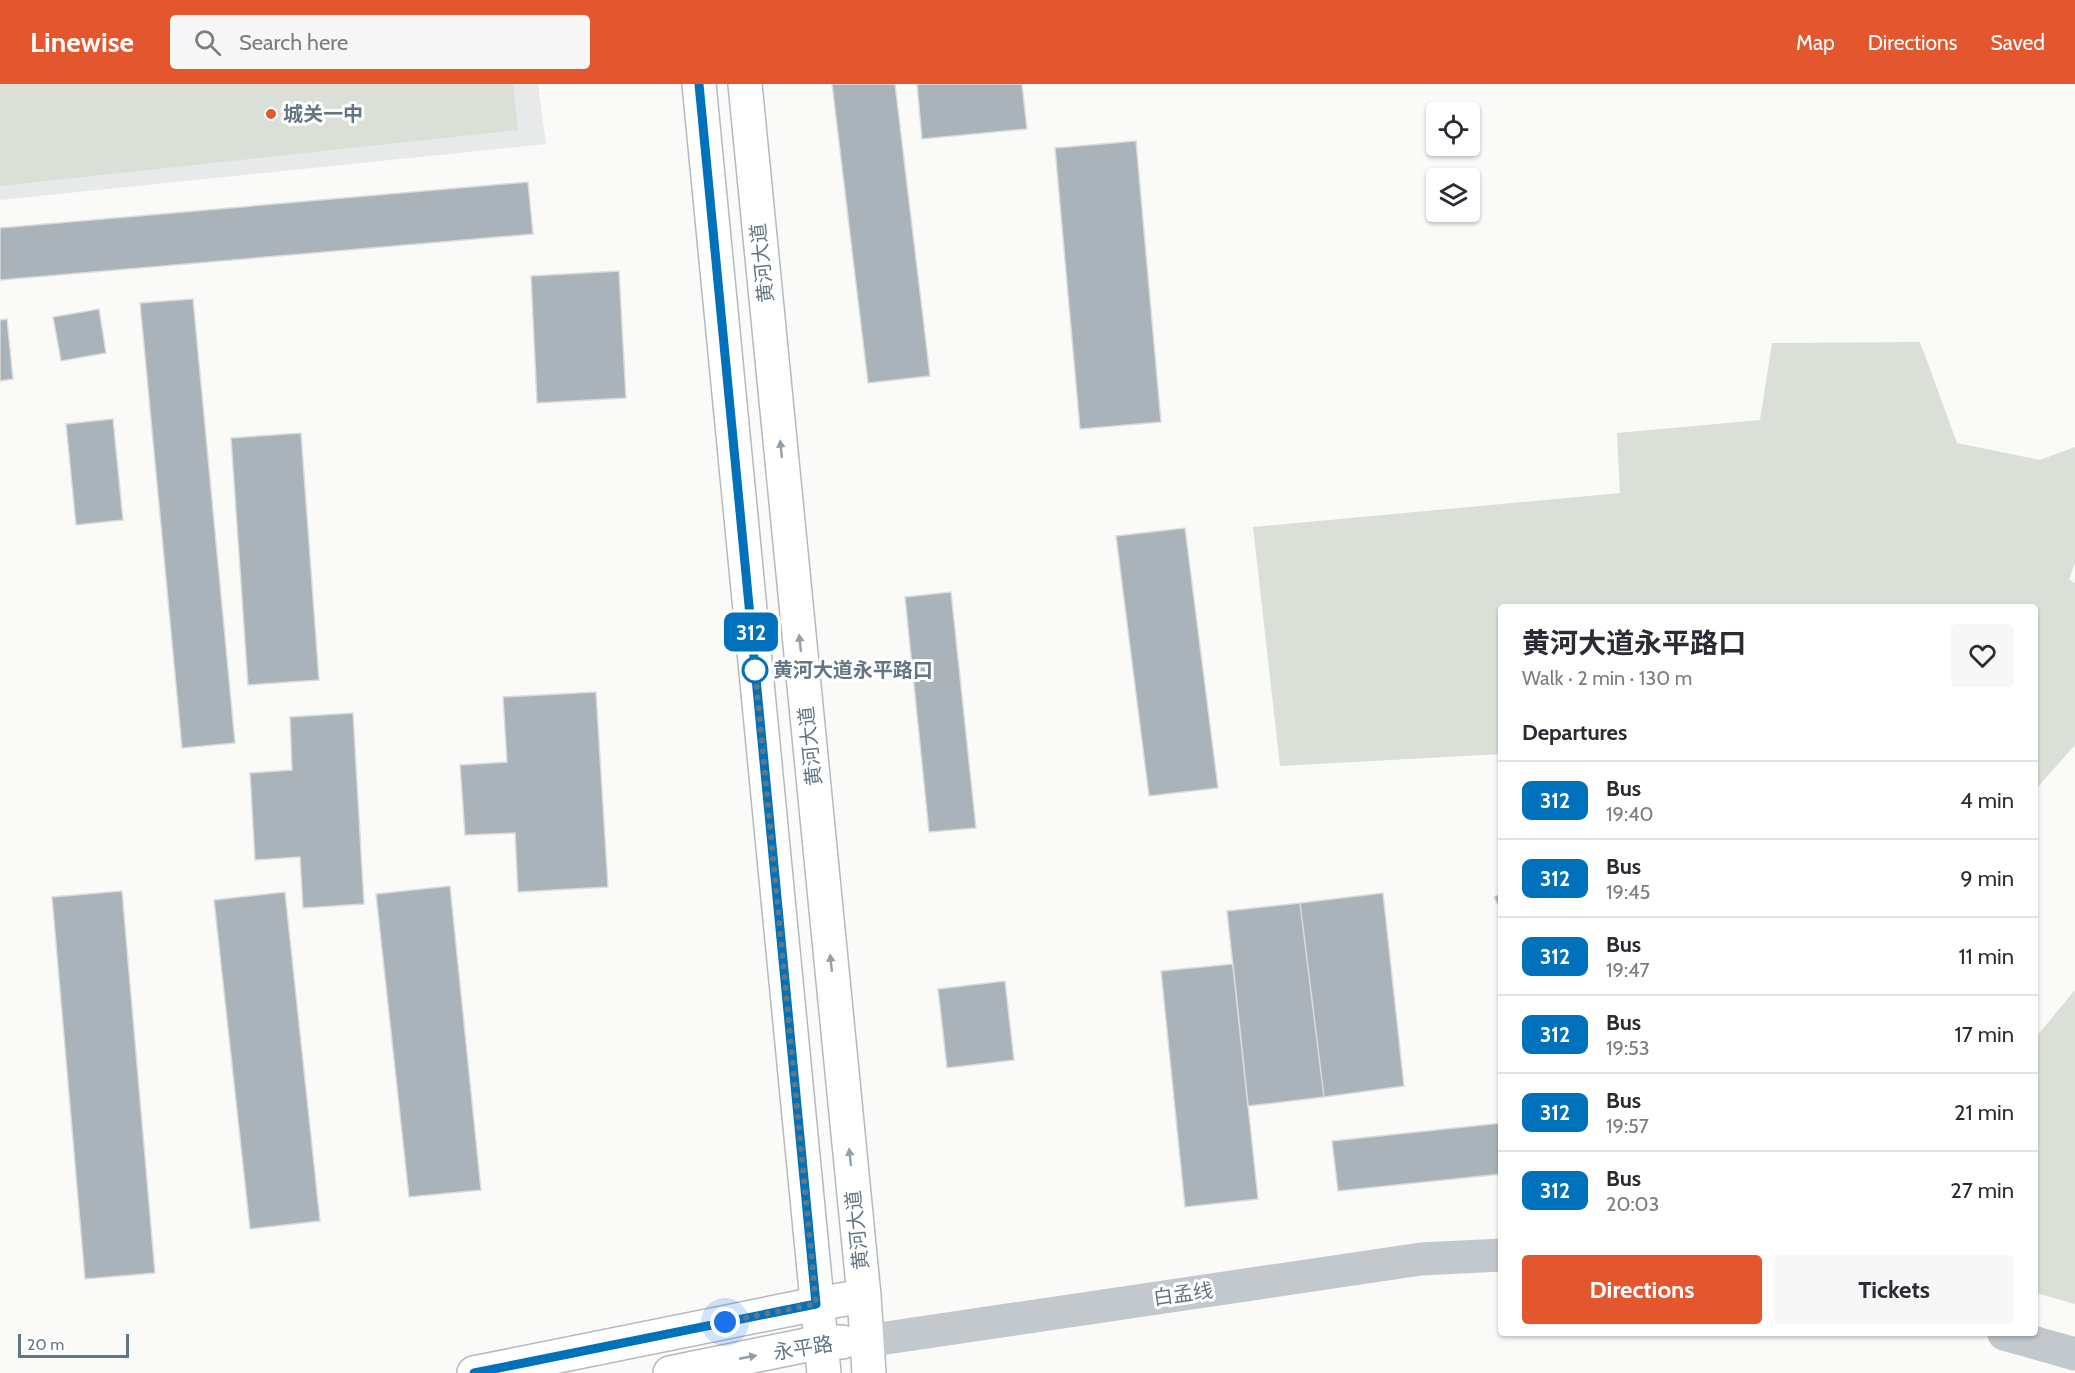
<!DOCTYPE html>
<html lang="en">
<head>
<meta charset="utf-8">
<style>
  :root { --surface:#fff; --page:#f7f7f7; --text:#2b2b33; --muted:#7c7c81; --line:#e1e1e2; --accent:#e4572e }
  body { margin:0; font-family:Cabin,"Noto Sans SC",sans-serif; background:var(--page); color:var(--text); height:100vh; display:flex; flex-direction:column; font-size:22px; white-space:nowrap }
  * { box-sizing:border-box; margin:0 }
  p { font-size:20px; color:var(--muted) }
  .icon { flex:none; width:33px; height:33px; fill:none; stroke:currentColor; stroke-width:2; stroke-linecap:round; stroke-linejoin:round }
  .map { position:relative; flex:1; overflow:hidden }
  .side { position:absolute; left:1498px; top:520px; width:540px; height:732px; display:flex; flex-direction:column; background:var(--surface); border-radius:6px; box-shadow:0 2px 4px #0004 }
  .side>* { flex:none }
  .badge { padding:0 12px; border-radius:9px; font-size:21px; line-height:39px }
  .controls { position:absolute; left:1426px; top:18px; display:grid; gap:12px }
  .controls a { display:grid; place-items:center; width:54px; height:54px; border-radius:6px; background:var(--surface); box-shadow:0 2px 4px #0004; font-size:30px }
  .scale { position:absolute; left:18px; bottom:15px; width:111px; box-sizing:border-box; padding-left:6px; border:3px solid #657683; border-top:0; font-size:16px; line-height:21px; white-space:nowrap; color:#657683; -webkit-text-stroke:4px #fff; paint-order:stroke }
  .you { position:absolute; width:30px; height:30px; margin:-15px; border:4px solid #fff; border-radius:50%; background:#1a73e8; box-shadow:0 0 0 9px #1a73e833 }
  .map>.badge { position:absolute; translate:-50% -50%; box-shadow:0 0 0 3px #fff }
  h2 { padding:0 24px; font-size:22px; line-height:54px }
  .round { display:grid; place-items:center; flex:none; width:63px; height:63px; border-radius:6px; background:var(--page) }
  .summary { display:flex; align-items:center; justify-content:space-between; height:102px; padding:0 24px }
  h1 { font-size:28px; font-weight:700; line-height:45px }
  .button { display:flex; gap:12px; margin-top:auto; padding:12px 24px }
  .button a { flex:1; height:69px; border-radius:6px; background:var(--accent); color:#fff; font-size:24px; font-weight:700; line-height:69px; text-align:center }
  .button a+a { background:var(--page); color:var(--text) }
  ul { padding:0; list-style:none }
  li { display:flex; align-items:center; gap:18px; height:78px; padding:0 24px; border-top:2px solid var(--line) }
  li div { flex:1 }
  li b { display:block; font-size:22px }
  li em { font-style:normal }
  li .badge { min-width:66px; font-weight:700; text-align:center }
  header { display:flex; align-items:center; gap:36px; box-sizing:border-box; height:84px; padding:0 30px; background:var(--accent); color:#fff }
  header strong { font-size:28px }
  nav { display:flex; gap:33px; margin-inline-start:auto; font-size:21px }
  .search { width:420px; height:54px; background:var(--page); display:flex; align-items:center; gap:15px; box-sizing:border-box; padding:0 21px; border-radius:6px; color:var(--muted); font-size:22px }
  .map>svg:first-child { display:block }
</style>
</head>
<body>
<header>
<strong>Linewise</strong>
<div class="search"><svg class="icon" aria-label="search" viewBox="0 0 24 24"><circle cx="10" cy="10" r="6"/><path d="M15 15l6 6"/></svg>Search here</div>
<nav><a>Map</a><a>Directions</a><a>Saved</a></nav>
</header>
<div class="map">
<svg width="2075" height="1289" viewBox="0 0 2075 1289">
  <rect width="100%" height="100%" fill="#fafaf8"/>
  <path fill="#e8e9e9" d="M0,0H538L546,60L0,116Z"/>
  <path fill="#dadfd7" d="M0,0H513L518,46L0,102Z
    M1920,258L1957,359L2040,376L2075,363V479L2069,496L2075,499V661L2036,705V742V524H1502L1501,670L1280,682L1253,443L1620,409L1617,349L1760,336L1772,259Z
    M2075,906V1220L2036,1209V953Z"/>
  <path fill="#aab3b9" stroke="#dcdcda" stroke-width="1.5" d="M832,0H895L930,292L868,299Z
    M917,0H1022L1027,45L922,55Z
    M1136,57L1161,338L1080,345L1055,64Z
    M528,98L533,150L0,196V144Z
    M619,187L626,314L537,319L531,192Z
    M193,215L235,659L182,664L140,219Z
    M99,225L106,269L61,277L53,233Z
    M7,235L13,295L0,297V236Z
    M113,335L123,436L76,441L66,340Z
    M301,349L319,596L248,601L231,354Z
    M1185,444L1218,704L1149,712L1116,452Z
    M951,508L976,744L929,748L905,513Z
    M596,608L608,803L518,808L515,749L465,751L460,681L507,678L503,613Z
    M353,629L364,820L303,824L300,773L255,776L250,689L292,686L290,633Z
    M450,802L481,1106L409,1113L376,810Z
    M122,807L155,1189L85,1195L52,813Z
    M285,808L320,1137L250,1145L214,816Z
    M1383,809L1404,1002L1324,1013L1300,819Z
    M1502,809V828L1494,813Z
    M1300,819L1324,1013L1248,1022L1227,827Z
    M1233,880L1258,1115L1185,1123L1161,887Z
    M1005,897L1014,976L947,984L938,905Z
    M1502,1039V1090L1338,1107L1332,1057Z"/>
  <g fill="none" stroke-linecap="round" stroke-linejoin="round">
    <defs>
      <path id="secondary" d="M699,0L824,1289
        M745,0L864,1212L869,1289
        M474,1289L816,1220L864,1212
        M670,1289L821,1258H842"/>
    </defs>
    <use href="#secondary" stroke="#b3babf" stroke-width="36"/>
    <path stroke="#c3c8cc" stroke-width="33" d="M2004,1250L2075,1270
      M866,1257L1421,1175L1502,1171"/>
    <use href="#secondary" stroke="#fff" stroke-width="33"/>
  </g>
  <defs><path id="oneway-solid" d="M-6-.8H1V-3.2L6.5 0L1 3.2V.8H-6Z" transform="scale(1.5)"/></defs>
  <g fill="#939fa8">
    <use href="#oneway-solid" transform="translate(781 365) rotate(-96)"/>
    <use href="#oneway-solid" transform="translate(800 559) rotate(-96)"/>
    <use href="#oneway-solid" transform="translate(831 879) rotate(-96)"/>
    <use href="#oneway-solid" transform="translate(850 1073) rotate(-96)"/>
    <use href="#oneway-solid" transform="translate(748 1273) rotate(-11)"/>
  </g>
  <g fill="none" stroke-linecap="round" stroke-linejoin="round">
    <defs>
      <path id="line" d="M474,1289L816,1220L699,0"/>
    </defs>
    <use href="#line" stroke="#fff" stroke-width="14"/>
    <use href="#line" stroke="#0072bc" stroke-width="9"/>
    <path stroke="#657683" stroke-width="6" stroke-dasharray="0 10.8" d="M725,1238L816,1220L755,586"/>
  </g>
  <circle fill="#e4572e" stroke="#fff" stroke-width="2" cx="271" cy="30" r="6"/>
  <circle fill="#fff" stroke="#0072bc" stroke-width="3" cx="755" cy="586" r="12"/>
  <g text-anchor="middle" stroke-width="6" stroke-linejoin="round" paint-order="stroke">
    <g font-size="20" font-weight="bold" fill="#657683" stroke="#fff" text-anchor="start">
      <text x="283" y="37">城关一中</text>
    </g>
    <g font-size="20" fill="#657683" stroke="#fff">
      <text transform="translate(762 179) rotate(-96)" y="7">黄河大道</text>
      <text transform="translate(810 662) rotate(-96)" y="7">黄河大道</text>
      <text transform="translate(857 1146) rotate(-96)" y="7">黄河大道</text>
      <text transform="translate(1183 1210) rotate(-8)" y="7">白孟线</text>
      <text transform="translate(803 1264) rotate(-9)" y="7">永平路</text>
    </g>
    <g font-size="20" font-weight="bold" fill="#657683" stroke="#fff" text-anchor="start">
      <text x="773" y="593">黄河大道永平路口</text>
    </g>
  </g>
</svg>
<div class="controls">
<a><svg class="icon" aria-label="locate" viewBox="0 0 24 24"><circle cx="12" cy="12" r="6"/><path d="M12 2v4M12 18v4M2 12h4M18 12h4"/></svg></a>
<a><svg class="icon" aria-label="layers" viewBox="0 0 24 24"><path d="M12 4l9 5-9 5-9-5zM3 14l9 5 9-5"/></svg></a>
</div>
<div class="scale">20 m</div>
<div class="you" style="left:725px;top:1238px"></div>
<b class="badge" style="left:751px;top:548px;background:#0072bc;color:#fff">312</b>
<section class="side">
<div class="summary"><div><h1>黄河大道永平路口</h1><p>Walk · 2 min · 130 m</p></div><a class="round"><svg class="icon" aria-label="heart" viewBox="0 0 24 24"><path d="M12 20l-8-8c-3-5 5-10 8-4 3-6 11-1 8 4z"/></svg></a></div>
<h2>Departures</h2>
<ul>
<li><span class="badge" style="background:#0072bc;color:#fff">312</span><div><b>Bus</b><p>19:40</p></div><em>4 min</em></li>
<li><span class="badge" style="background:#0072bc;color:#fff">312</span><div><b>Bus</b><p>19:45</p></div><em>9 min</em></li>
<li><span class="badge" style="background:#0072bc;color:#fff">312</span><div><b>Bus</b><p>19:47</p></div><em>11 min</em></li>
<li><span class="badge" style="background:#0072bc;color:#fff">312</span><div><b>Bus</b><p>19:53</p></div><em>17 min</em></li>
<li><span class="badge" style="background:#0072bc;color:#fff">312</span><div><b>Bus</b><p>19:57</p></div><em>21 min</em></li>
<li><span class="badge" style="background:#0072bc;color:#fff">312</span><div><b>Bus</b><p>20:03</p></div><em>27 min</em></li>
</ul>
<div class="button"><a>Directions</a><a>Tickets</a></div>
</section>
</div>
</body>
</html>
